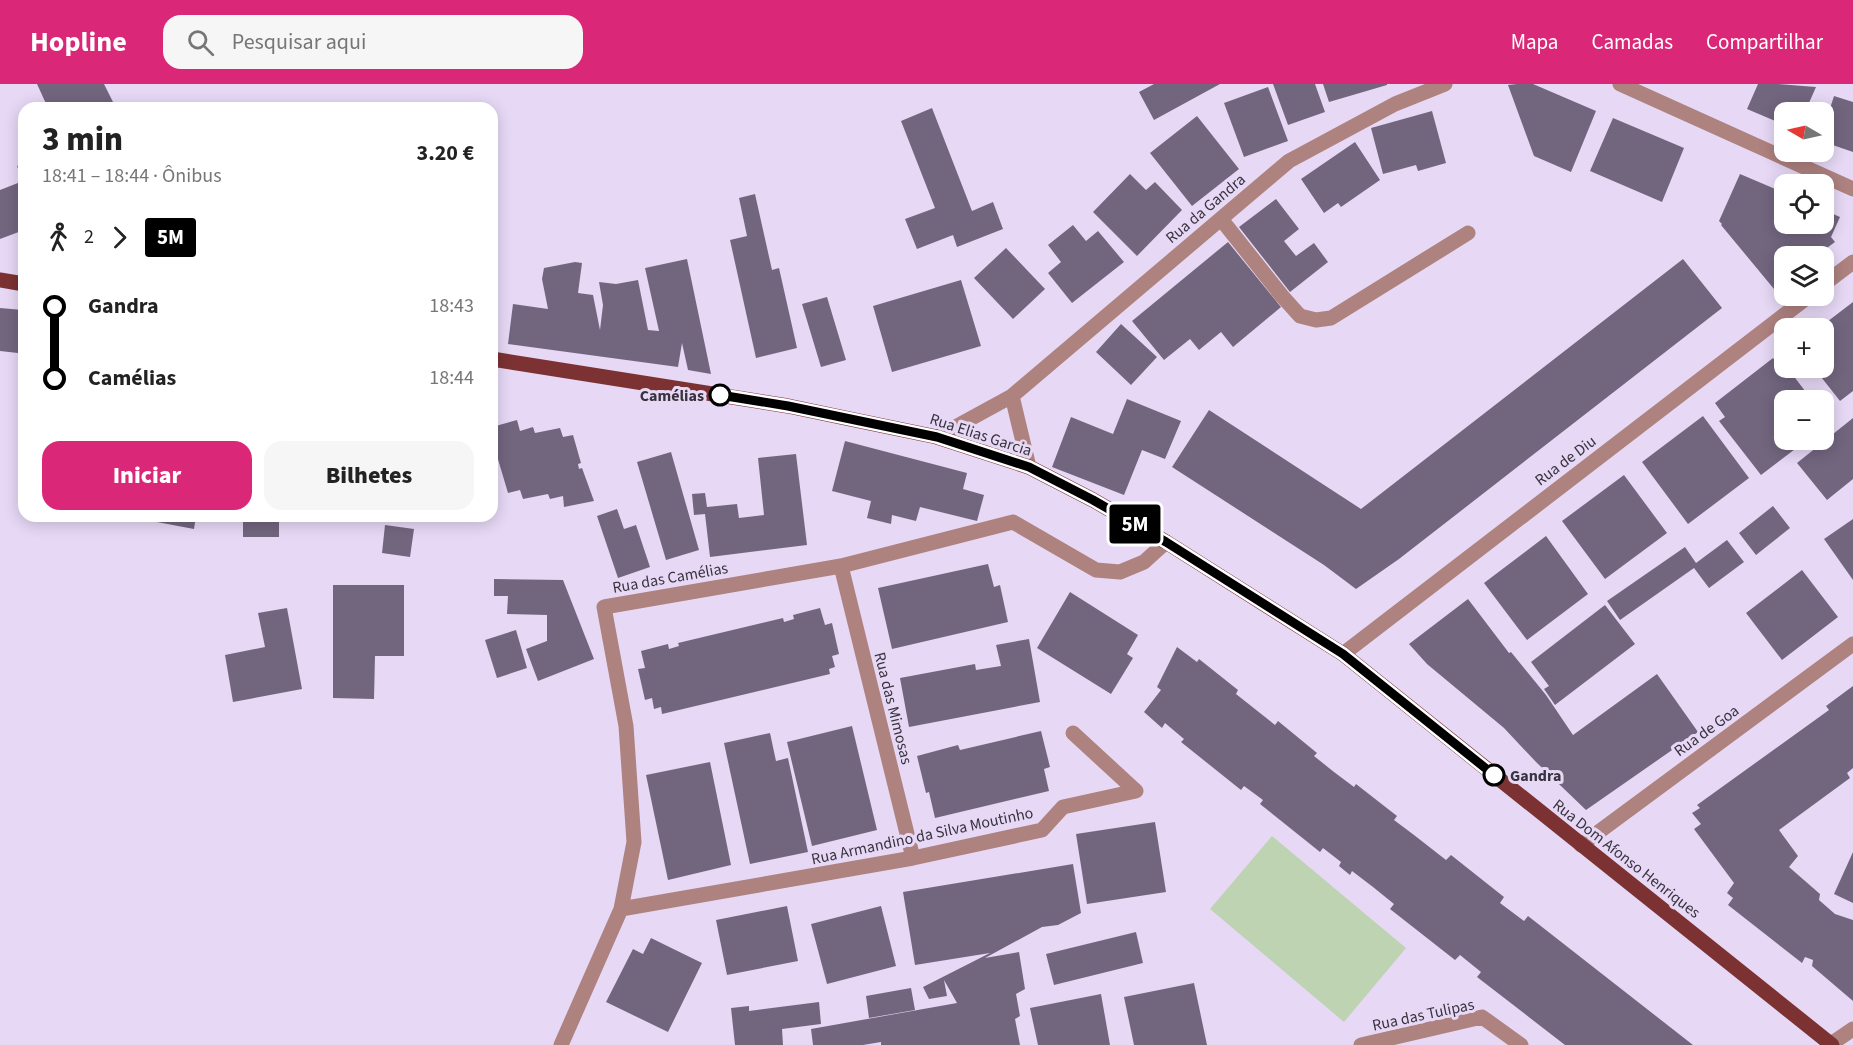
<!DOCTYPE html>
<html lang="pt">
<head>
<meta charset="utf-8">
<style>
  :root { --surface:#fff; --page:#f6f6f6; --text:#222; --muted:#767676; --accent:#db2777 }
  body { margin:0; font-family:"Source Sans 3",sans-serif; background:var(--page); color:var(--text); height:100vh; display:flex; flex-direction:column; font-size:22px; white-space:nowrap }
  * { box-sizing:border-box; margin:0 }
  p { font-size:20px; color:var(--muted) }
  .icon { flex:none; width:33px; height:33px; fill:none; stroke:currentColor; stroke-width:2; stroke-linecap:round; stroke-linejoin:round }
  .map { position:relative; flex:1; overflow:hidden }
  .details { position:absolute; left:18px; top:18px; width:480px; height:420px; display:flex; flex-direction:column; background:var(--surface); border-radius:18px; box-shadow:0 3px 15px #0003 }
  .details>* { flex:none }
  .badge { padding:0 12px; border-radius:4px; font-size:21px; line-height:39px }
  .needle { width:39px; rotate:279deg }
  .controls { position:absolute; left:1774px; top:18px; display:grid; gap:12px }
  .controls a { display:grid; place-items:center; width:60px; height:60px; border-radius:12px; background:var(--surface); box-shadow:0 3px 15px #0003; font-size:30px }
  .map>.badge { position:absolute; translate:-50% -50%; box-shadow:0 0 0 3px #fff }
  .legs { display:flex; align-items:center; gap:9px; height:66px; padding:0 24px; font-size:20px }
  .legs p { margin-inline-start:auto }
  .summary { display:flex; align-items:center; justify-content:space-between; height:102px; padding:0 24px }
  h1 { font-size:33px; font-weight:800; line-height:45px }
  .primary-button { display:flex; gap:12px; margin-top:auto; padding:12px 24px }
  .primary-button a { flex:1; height:69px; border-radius:18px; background:var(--accent); color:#fff; font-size:24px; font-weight:800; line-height:69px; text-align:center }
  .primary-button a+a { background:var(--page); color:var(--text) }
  ul { padding:0 24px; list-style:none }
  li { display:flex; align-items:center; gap:21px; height:72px; font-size:22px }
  li i { display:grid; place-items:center; width:9px; height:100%; margin:0 8px; background:currentColor }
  li i::after { content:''; width:15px; height:15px; margin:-8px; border:4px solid; border-radius:50%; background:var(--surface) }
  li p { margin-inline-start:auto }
  li:first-child i { background:linear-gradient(#0000 50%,currentColor 0) }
  li:last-child i { background:linear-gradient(currentColor 50%,#0000 0) }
  header { display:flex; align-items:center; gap:36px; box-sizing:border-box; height:84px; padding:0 30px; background:var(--accent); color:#fff }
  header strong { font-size:28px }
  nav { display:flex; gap:33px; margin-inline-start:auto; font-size:21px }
  .search { width:420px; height:54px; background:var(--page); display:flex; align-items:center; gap:15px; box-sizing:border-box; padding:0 21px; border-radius:18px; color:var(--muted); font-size:22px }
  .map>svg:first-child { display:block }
</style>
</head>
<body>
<header>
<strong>Hopline</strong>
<div class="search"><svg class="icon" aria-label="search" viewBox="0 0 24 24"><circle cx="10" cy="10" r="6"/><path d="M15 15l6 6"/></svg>Pesquisar aqui</div>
<nav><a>Mapa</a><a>Camadas</a><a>Compartilhar</a></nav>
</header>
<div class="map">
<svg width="1853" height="961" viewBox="0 0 1853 961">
  <rect width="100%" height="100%" fill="#e7d9f6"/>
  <path fill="#bdd3b2" d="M1272,752L1406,864L1344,938L1210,825Z"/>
  <path fill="#72667f" d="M37,0H104L116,24H48Z
    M1154,0H1220L1154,36L1139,8Z
    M1273,0H1315L1325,28L1288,41Z
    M1323,0H1387V1L1329,18Z
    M1517,0H1533L1596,27L1571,88L1534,72L1508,1Z
    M1758,0H1778L1816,3L1805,28H1785V41L1747,25Z
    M1268,3L1288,57L1244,73L1224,19Z
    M1834,12L1853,18V68L1824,58V43Z
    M932,24L972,127L993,118L1003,145L957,163L953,151L917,165L905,135L935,124L901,37Z
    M1432,27L1446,79L1418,87L1416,81L1383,90L1371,44Z
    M1197,32L1239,85L1192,122L1150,69Z
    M1613,34L1684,64L1662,118L1590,87Z
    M1355,58L1380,96L1341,123L1338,119L1324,129L1301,95Z
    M24,79V146L0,155V106L23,97L17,82Z
    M1130,90L1146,106L1155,98L1182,126L1137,172L1093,128Z
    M1740,90L1785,109V140H1824V126L1840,133L1831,153L1835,158L1816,172H1785V197L1774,205L1721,141L1722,140L1719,137Z
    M755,110L772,186L779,184L797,264L756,274L730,156L747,152L739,114Z
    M1276,115L1299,145L1284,157L1296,172L1314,159L1328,178L1290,208L1239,143Z
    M1073,141L1086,157L1098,147L1124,178L1072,219L1048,189L1061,178L1048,161Z
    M1228,158L1281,223L1233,263L1221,248L1199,266L1190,255L1164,276L1132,237Z
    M1006,164L1045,205L1013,235L974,194Z
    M687,175L711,290L688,286L682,259L678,283L508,260L513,220L548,225L542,195L544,184L575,178L582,179L578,209L593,211L600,246L603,221L599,198L616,200L638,196L648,246L659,247L645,184Z
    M1683,175L1722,224L1399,475L1356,505L1324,481L1172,383L1209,326L1361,425Z
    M961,196L981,262L892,288L873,222Z
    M492,209H494L498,254H492Z
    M827,213L846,276L821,283L802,220Z
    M1853,218V307L1840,317L1814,284H1824V244H1819Z
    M0,224L23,226L18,269L0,267Z
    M1121,240L1157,273L1131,301L1096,268Z
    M1773,274L1785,290L1789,286L1812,316H1785V356H1807L1761,391L1719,337L1725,333L1715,319Z
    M1127,315L1181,337L1165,375L1142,366L1124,411L1052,383L1071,333L1113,350Z
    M1703,332L1749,394L1688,440L1642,378Z
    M1853,334V395L1827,416L1797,379Z
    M517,336L520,347L533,343L535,349L560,344L563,353L573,351L581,379L578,380L579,385L582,384L594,417L564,423L563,412L550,415L548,410L523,415L520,406L508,409L492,355V343Z
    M845,357L967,389L963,405L984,411L977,437L920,423L916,437L892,431L891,440L867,434L871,417L832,407Z
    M671,368L699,466L666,476L637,378Z
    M796,370L807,461L710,473L705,430L694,431L692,410L705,409L707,423L737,420L739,434L764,431L758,374Z
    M1624,391L1667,449L1605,495L1562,437Z
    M1773,422L1790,444L1756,471L1739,449Z
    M617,425L624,445L636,441L650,483L618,494L597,432Z
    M125,432H196L194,445Z
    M243,432H279V453H243Z
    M1853,435V496L1824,455Z
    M385,441L414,445L410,473L382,469Z
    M1546,452L1588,510L1527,556L1484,499Z
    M1727,456L1744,478L1709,504L1694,484L1620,536L1607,517L1685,463L1696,479Z
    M988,480L994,503L1000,501L1008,538L892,565L878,504Z
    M1802,486L1838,533L1782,576L1746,529Z
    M494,495L563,496L594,575L538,597L526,565L547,557V531L507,530L508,512H494Z
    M333,501H404V572H375L374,615L333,614Z
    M1070,508L1138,551L1127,570L1133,574L1111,610L1037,564Z
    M1468,515L1509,569L1511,568L1546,611L1573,651L1657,590L1698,648L1586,726L1536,678L1504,644L1427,580L1409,560Z
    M1605,521L1635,560L1555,621L1544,605L1549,602L1531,578Z
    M287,524L302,605L233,618L225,571L265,563L258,529Z
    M820,524L825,541L832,539L839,570L832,572L835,583L829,585L830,590L662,630L661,623L654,625L652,614L645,616L638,585L645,584L641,567L668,560L669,565L679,562L678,559L783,534L784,538L794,535L793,531Z
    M516,546L527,584L497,594L485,556Z
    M1029,555L1040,618L909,643L900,594L975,580L976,586L1001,582L996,561Z
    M1177,563L1197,578L1199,575L1238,606L1236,610L1275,641L1278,637L1317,669L1314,672L1334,688L1354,703L1356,700L1397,732L1394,736L1414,751L1446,776L1451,771L1504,813L1500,819L1524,837L1528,832L1693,961H1565L1477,893L1481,888L1460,871L1455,876L1390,825L1394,820L1373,803L1352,787L1350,791L1339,782L1341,778L1323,764L1320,768L1260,720L1263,716L1244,702L1241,706L1181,658L1184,655L1165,639L1162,644L1144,628L1161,606L1157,603Z
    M1853,602V684L1847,689L1850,694L1779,746L1798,772L1789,783L1820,810L1819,816L1835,830L1853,836V917L1812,882L1813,876L1805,873L1802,879L1728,821L1733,814L1727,809L1734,799L1694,745L1701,740L1692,729L1700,724L1697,721L1829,626L1826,622Z
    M852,642L877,746L812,762L787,658Z
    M1041,647L1050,683L1044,685L1049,707L935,734L929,708L926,709L917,672L958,661L960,666Z
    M770,649L776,677L788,674L808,768L750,780L724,659Z
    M710,678L731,781L668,796L646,691Z
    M1155,738L1166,808L1087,820L1076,750Z
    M1853,768V819L1834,810Z
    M1073,780L1081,829L1058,841L1042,843L985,874L1019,868L1025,905L1016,910L1020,932L1015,935L1020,961H881V958L863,961H813L811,945L957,919L944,896L947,912L929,915L923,903L990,869L915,881L903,808Z
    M787,822L798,877L727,891L716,836Z
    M881,822L896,882L827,900L811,840Z
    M1136,848L1143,879L1054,901L1046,870Z
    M651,854L702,879L668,948L606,918L633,865L643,870Z
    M1194,899L1207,961H1134L1124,913Z
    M911,904L915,926L869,934L866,912Z
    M1101,910L1110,961H1038L1030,924Z
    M819,918L821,940L782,945L783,961H735L731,924L749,922V927Z"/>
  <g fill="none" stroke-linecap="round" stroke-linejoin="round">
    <path stroke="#ae827f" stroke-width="15" d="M1620,0L1853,105
      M1221,135L1282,212L1300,232L1316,236L1331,234L1468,149
      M1824,200L1853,178
      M1012,312L1029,383
      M937,353L1012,312L1289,77L1395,20L1445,0
      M841,482L913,774
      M1343,570L1809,212
      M1581,761L1853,560
      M621,825L913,774L1042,746L1063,723L1136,707L1073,649
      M1831,960L1853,945
      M561,961L621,825L634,758L626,642L604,523L841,482L1013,438L1096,486L1120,488L1144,478L1166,458
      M1361,961L1482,933L1521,961"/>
    <path stroke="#7c3232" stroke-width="15" d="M0,196L24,200
      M492,275L788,322L850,335L937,353L1029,383L1093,416L1166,458L1343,570L1832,961"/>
  </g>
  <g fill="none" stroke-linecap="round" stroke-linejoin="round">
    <defs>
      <path id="line-1" d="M720,311L788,322L937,353L1029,383L1093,416L1166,458L1343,570L1494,691"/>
    </defs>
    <use href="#line-1" stroke="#fff" stroke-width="14"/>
    <use href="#line-1" stroke="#000" stroke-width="9"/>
  </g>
  <g fill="#fff" stroke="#000" stroke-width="3">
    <circle cx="720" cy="311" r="10"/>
    <circle cx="1494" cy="691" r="10"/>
  </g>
  <g text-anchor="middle" stroke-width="6" stroke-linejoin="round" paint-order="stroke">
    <g font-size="16" fill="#38333e" stroke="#e7d9f6">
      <text transform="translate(1205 124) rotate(-40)" y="6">Rua da Gandra</text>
      <text transform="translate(981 350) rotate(18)" y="6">Rua Elias Garcia</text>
      <text transform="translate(1565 376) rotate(-37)" y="6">Rua de Diu</text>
      <text transform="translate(670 493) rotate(-10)" y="6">Rua das Camélias</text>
      <text transform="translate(894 624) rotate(76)" y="6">Rua das Mimosas</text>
      <text transform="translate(1706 646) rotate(-36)" y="6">Rua de Goa</text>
      <text transform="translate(922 751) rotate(-12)" y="6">Rua Armandino da Silva Moutinho</text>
      <text transform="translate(1627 774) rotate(38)" y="6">Rua Dom Afonso Henriques</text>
      <text transform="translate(1423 930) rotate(-12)" y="6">Rua das Tulipas</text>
    </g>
    <g font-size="16" font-weight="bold" fill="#38333e" stroke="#e7d9f6" text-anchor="end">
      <text x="704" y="317">Camélias</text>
      <text x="1510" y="697" text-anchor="start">Gandra</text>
    </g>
  </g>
</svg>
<div class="controls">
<a><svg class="needle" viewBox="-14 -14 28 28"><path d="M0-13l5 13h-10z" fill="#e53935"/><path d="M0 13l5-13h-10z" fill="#767676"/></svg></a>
<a><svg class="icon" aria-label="locate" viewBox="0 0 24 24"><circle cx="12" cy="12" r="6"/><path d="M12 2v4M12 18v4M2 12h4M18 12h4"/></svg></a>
<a><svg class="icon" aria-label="layers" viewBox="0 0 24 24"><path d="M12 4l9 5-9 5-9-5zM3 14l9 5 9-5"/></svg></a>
<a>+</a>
<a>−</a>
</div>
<b class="badge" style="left:1135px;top:440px;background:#000;color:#fff">5M</b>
<section class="details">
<div class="summary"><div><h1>3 min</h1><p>18:41 – 18:44 · Ônibus</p></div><b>3.20 €</b></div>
<div class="legs"><svg class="icon" aria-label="walk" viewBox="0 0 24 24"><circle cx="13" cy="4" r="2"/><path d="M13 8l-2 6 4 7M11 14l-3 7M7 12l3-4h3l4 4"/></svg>2<svg class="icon" aria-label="forward" viewBox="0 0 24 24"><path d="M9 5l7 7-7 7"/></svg><b class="badge" style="background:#000;color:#fff">5M</b></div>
<ul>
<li><i style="color:#000"></i><b>Gandra</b><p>18:43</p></li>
<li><i style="color:#000"></i><b>Camélias</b><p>18:44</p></li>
</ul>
<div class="primary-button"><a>Iniciar</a><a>Bilhetes</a></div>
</section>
</div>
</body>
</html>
